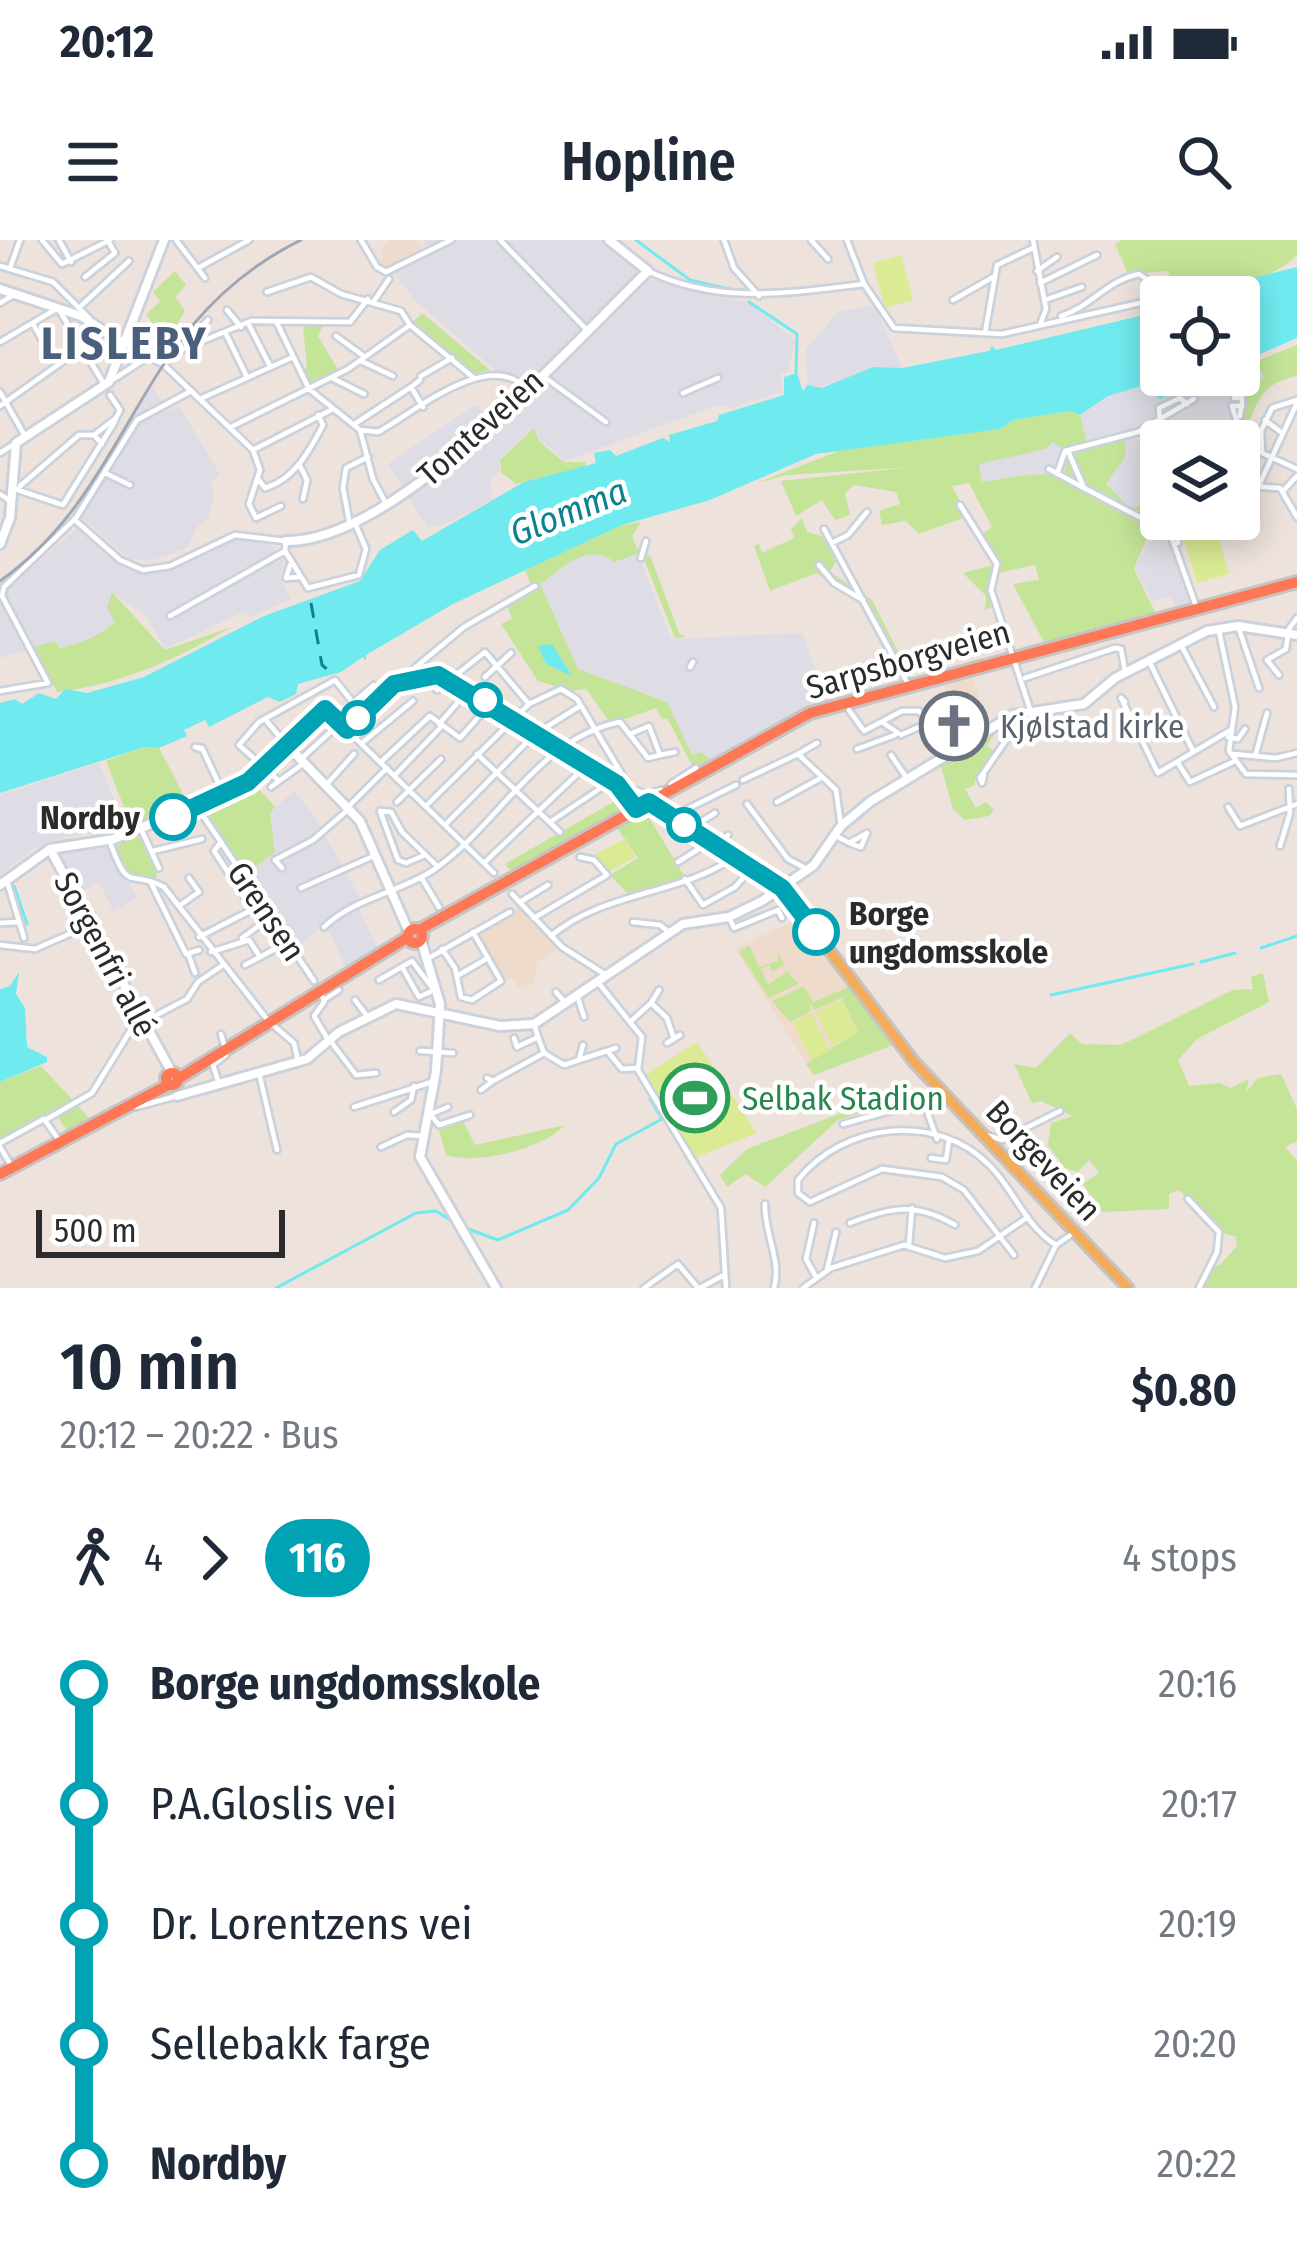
<!DOCTYPE html>
<html lang="en">
<head>
<meta charset="utf-8">
<style>
  :root { --surface:#fff; --page:#f2f2f3; --text:#1f2937; --muted:#747a83 }
  body { margin:0; font-family:"Fira Sans Condensed",sans-serif; background:var(--page); color:var(--text); height:100vh; display:flex; flex-direction:column; font-size:45px; white-space:nowrap }
  * { box-sizing:border-box; margin:0 }
  p { font-size:39px; color:var(--muted) }
  .icon { flex:none; width:66px; height:66px; fill:none; stroke:currentColor; stroke-width:2; stroke-linecap:round; stroke-linejoin:round }
  .map { position:relative; height:1048px; overflow:hidden }
  .sheet { display:flex; flex-direction:column; background:var(--surface); flex:1 }
  .sheet>* { flex:none }
  .badge { padding:0 24px; border-radius:39px; font-size:42px; line-height:78px }
  .tools { position:absolute; left:1140px; top:36px; display:grid; gap:24px }
  .tools a { display:grid; place-items:center; width:120px; height:120px; border-radius:12px; background:var(--surface); box-shadow:0 6px 30px #0003; font-size:60px }
  .scale { position:absolute; left:36px; bottom:30px; width:249px; box-sizing:border-box; padding-left:12px; border:6px solid #2b2b2b; border-top:0; font-size:33px; line-height:42px; white-space:nowrap; color:#2b2b2b; -webkit-text-stroke:9px #fff; paint-order:stroke }
  .map>.badge { position:absolute; translate:-50% -50%; box-shadow:0 0 0 6px #fff }
  .legs { display:flex; align-items:center; gap:18px; height:132px; padding:0 60px; font-size:39px }
  .legs p { margin-inline-start:auto }
  .head { display:flex; align-items:center; justify-content:space-between; height:204px; padding:0 60px }
  h1 { font-size:66px; font-weight:600; line-height:90px }
  ul { padding:0 60px; list-style:none }
  li { display:flex; align-items:center; gap:42px; height:120px; font-size:45px }
  li i { display:grid; place-items:center; width:18px; height:100%; margin:0 15px; background:currentColor }
  li i::after { content:''; width:30px; height:30px; margin:-15px; border:9px solid; border-radius:50%; background:var(--surface) }
  li p { margin-inline-start:auto }
  li:first-child i { background:linear-gradient(#0000 50%,currentColor 0) }
  li:last-child i { background:linear-gradient(currentColor 50%,#0000 0) }
  .status { display:flex; justify-content:space-between; align-items:center; height:84px; padding:0 60px; background:var(--surface); direction:ltr }
  .status svg { height:33px; fill:currentColor }
  header { display:flex; justify-content:space-between; align-items:center; height:156px; padding:0 60px; background:var(--surface); font-size:54px; font-weight:600 }
  .map>svg:first-child { display:block }
</style>
</head>
<body>
<div class="status"><b>20:12</b><svg viewBox="0 0 49 12"><path d="M0 12V9h3v3zM5 12V6h3v6zM10 12V3h3v9zM15 12V0h3v12zM26 1h20v11H26zM47 4h2v5h-2z"/></svg></div>
<header><svg class="icon" aria-label="menu" viewBox="0 0 24 24"><path d="M4 6h16M4 12h16M4 18h16"/></svg>Hopline<svg class="icon" aria-label="search" viewBox="0 0 24 24"><circle cx="10" cy="10" r="6"/><path d="M15 15l6 6"/></svg></header>
<div class="map">
<svg width="1297" height="1048" viewBox="0 0 1297 1048">
  <rect width="100%" height="100%" fill="#ede2dc"/>
  <path fill="#dedde5" d="M424,0H498L503,6L510,0H605L648,39L753,64L795,101L788,131L780,135L783,151L732,168L718,165L565,221L541,201L534,187L499,219L500,230L491,237L492,260L443,285L427,287L388,224L475,165L486,174L516,148L415,60L394,33L430,13Z
    M874,65L902,128L873,127L845,142L808,148L806,110L815,99L838,72Z
    M1257,121L1265,138L1246,160L1238,193L1223,201H1161V256L1130,271L1122,267L1124,262L1106,244L1125,217L1116,201L1088,207L1080,175L1108,156L1146,145L1160,158L1201,137L1210,149Z
    M151,144L167,171L180,167L220,235L210,244L214,254L209,277L198,286L187,308L154,320H131L76,273Z
    M1054,202L1063,209L1067,237L982,243L979,224L1045,209Z
    M82,284L132,330L146,333L168,329L235,298L267,299L284,321L280,338L291,359L250,377L243,372L165,409L146,375L113,353L115,382L104,391L80,403L60,408L55,401L0,418V354Z
    M1155,288L1176,308L1192,365L1175,369L1170,356L1152,361L1135,328Z
    M586,312L601,313L616,322L638,313L671,399L802,393L826,460L710,519L701,512L692,516L666,462L578,429L539,343Z
    M99,523L122,578V590L64,597L33,609L0,635V555Z
    M294,551L317,580L361,660L358,667L378,709L346,727L325,683L295,710L245,636L275,612L270,572Z
    M109,604L137,658L113,671L99,642L79,653L58,614Z"/>
  <path fill="#eedbcc" d="M391,0H417L423,12L388,30L377,23L384,17L380,9Z
    M969,433L980,457L955,468L940,439Z
    M522,666L560,708L537,722L534,742L519,748L511,737L505,741L477,693Z
    M802,677L853,745L841,750L862,798L806,823L735,709Z"/>
  <path fill="#c4e498" fill-rule="evenodd" d="M1122,0H1297V15C1271,43 1199,57 1161,57L1156,49L1173,44L1168,31L1128,34L1115,4Z
    M175,31L186,45L175,57L185,71L167,101L146,75L160,61L153,52Z
    M422,73L490,130L470,134L410,85Z
    M323,85L318,96L340,133L309,149L301,131L307,127L303,86Z
    M1297,105V136C1266,142 1257,158 1249,185L1241,188L1243,149L1264,138L1257,121Z
    M1071,171L1080,175L1088,207L1125,200V217L1106,244L1125,263L1123,267L1129,270L1161,256V279H1174L1175,292L1154,282L1134,329L1156,374L1045,404L1013,344L1039,340L1035,325L993,334L989,351L995,365L985,370L986,356L963,333L993,325L977,298L992,287L969,243L952,246L968,276L919,294L906,281L882,285L879,271L900,264L896,252L854,245L845,253L850,275L835,280L822,260L796,276L781,241L913,227L787,235L756,243L844,209L1000,189L1013,180ZM1053,202L1063,209L1066,237C1047,230 1004,238 982,242L979,224L1046,209Z
    M534,188L540,202L564,222H585L586,226L516,244L501,232L500,220Z
    M802,278L807,292L822,296L836,321L830,332L872,360L911,437L903,439L864,365L816,333L770,351L754,306L759,304L762,313L794,298L791,289Z
    M641,282L632,296L639,313L615,322C585,302 567,326 540,344L578,429L667,462L692,515L701,512L710,519L694,529L667,478L662,479L656,468L611,484L586,449L571,451L538,441L501,384L512,379L507,365L532,348L525,330L622,285Z
    M650,315L679,393L686,397L675,398L643,317Z
    M112,352L165,410L232,387C175,419 124,444 57,452L34,407L55,401L60,408C81,403 99,396 115,382L107,368Z
    M963,470L976,494L944,510L934,490L946,483L955,498L963,495L955,473Z
    M1004,482L1009,493L998,489L987,506L997,513L981,535L975,536V545L965,549L976,568L986,562L994,570L989,576L965,580L953,569L941,526L948,513Z
    M145,507L159,508L189,565L131,585L106,521Z
    M252,541L275,567L270,573L275,612L245,635L200,569Z
    M622,557L626,571L515,636L505,624Z
    M644,569L685,637L630,656L610,635L638,618L616,586Z
    M140,591L157,626L156,641L131,639L113,604Z
    M749,705L759,727L779,721L776,709L784,724L773,732L769,725L761,729L768,745L787,731L798,744L769,758L739,712Z
    M1263,733L1269,762L1197,799L1178,820L1189,846L1220,843L1231,848L1249,839L1246,852L1258,838L1281,834L1297,869V901L1285,907L1297,921V1048H1200L1213,1024L1219,1026L1237,1006L1236,997L1221,992L1179,950L1169,954V969L1102,972L1083,944L1099,933L1089,920L1078,932L1065,928L1048,905L1051,883L1073,876L1041,861L1032,863L1014,824L1036,828L1070,793L1082,804L1121,805L1233,750L1253,749L1251,737Z
    M804,746L813,762L851,746L893,805L814,835L806,824L858,792L842,758L814,770L809,762L811,771L790,782L772,761Z
    M41,826L90,879L68,892L56,874L0,903V842Z
    M863,865L860,873L838,880L765,947L746,934L727,947L720,935L747,909Z
    M460,875L475,905L565,885C541,910 477,925 446,915L439,890Z"/>
  <path fill="#daeb94" d="M901,15L913,60L885,68L873,23Z
    M1215,284L1229,334L1197,343L1182,293Z
    M626,598L635,617L607,633L592,616Z
    M842,760L858,793L832,806L816,772Z
    M811,773L830,811L811,820L793,782Z
    M697,802L757,893L692,919L642,837Z"/>
  <path fill="#6febf0" d="M1297,27V98L1239,123V57H1201L1214,48Z
    M1161,71V135H1206L1160,159L1145,145L1108,156L1080,175L1071,171L1013,180L1000,189L816,214L710,260L622,285L453,364L366,415V421L363,417L341,432L298,444L296,454L280,462L268,457L209,487L205,480L184,490L187,496L159,508L145,507L0,553V463L15,459L22,464L39,453L56,459L65,449L87,453L144,437L264,376L360,341L380,310L413,290L422,301L524,242L596,223L594,213L610,210L616,216L663,198L670,202L669,195L717,181L719,175L784,155V137L797,133L803,151L807,145L822,148L873,127L902,128L989,111L992,106L996,110Z
    M552,404L572,436L546,424L538,406Z
    M19,732L16,754L25,768L27,807L47,817V822L0,842V749L10,746Z"/>
  <g fill="none" stroke-linecap="round" stroke-linejoin="round">
    <path stroke="#6febf0" stroke-width="3" d="M636,0L690,40L733,50
      M749,62L797,94L796,133
      M14,646L27,684
      M1261,708L1297,696
      M1201,722L1235,713
      M1051,755L1193,724
      M468,989L498,1000L568,970L599,938L616,904L662,879L650,859
      M276,1048L416,973L436,971L452,981"/>
    <path stroke="#0c818f" stroke-width="3" stroke-dasharray="15 12" stroke-linecap="butt" d="M311,363L322,425L328,430"/>
    <defs>
      <path id="street" d="M42,0L62,24L110,0
        M59,0L71,22
        M176,0L205,38
        M361,0L377,27L386,32L451,0
        M500,0L586,89
        M724,0L734,28L759,56
        M811,0L828,19
        M847,0L864,44L894,88L1002,94L1149,61
        M1033,0L1046,69L1041,82
        M0,26L53,42L89,78
        M10,28L20,0
        M198,28L249,0
        M648,31C719,65 788,53 864,44
        M1037,31L1057,17
        M85,37L115,13L108,1
        M1040,43L1097,15
        M267,52L311,37L341,54L401,71L410,85L474,138
        M953,60L995,36
        M1045,60L1082,47
        M374,61L389,39
        M0,63L15,54
        M82,65L129,21
        M227,70L241,87
        M1061,76C1092,66 1106,41 1139,34L1149,41
        M248,83L270,126
        M277,83L309,149L360,190L373,239L385,262
        M33,84L41,98
        M985,93L997,25L1033,8
        M226,94L247,137
        M336,96L365,117
        M202,101L198,91L208,80
        M0,102L58,68L104,144
        M124,104L163,124L253,210L260,230L249,264L256,278L281,266
        M361,121L393,136
        M163,124L183,109L251,81L350,82L368,59
        M421,136L452,118
        M543,136L606,182
        M332,138L364,154
        M114,139L145,119
        M420,140L411,147L423,167
        M0,152L25,196
        M683,153L718,138
        M110,155L120,170L116,178
        M1234,158L1242,157V167
        M200,159L293,117
        M1297,160L1272,168L1261,191L1262,213L1297,229
        M0,166L103,93
        M1265,180L1282,193
        M1160,181L1159,168L1180,158L1187,164
        M356,183L411,147
        M231,187L348,129L410,85
        M360,190L378,192C415,172 486,110 525,147
        M1221,201L1239,188L1232,166H1241L1240,176
        M253,210L331,170
        M1068,211L1084,248L1170,293L1196,366
        M0,213L16,203
        M1239,219L1243,246L1280,248L1297,277
        M299,224L307,240L303,259
        M1049,229L1084,248
        M105,233L130,245
        M1057,234L1065,211L1138,192L1194,159
        M258,239L265,248C294,240 310,210 323,185L318,175
        M1260,243L1297,163
        M20,246L79,195H94
        M12,248L63,265L114,183L116,178L94,195L102,204
        M1284,250L1297,236
        M0,254L10,261
        M960,265L997,324L991,350L1030,469
        M1176,279L1178,303
        M349,280L343,248L346,228L368,217
        M76,281L120,320L143,330L170,326L235,295L286,301L285,311
        M824,289L908,444
        M832,303L848,295L867,272
        M285,311L308,348L359,335L366,309L354,281
        M641,318L646,301
        M290,325L286,338L299,337
        M819,325L834,343L863,360
        M170,376L285,311
        M1238,386L1259,448
        M1219,391L1235,467L1229,511L1246,534L1297,535
        M1286,393L1297,378
        M1181,405L1214,467
        M1149,421L1193,511
        M690,427L693,422
        M428,434L437,450
        M1279,435L1267,420L1286,409L1288,393
        M485,437L511,413
        M1025,438L1115,408L1121,409L1125,432
        M451,439L485,412L529,464
        M399,441L464,387L535,346
        M0,451L48,443L2,356L4,347L76,278L137,180L191,151
        M1125,462L1121,458L1158,533L1229,491
        M353,463L374,445L383,454
        M849,470L864,491L902,471H919L929,482
        M265,479L284,502
        M882,482L901,495L966,466L981,493
        M439,484L467,452
        M347,490L494,633
        M1228,497L1238,499L1245,489
        M362,503L413,461
        M817,503L798,514L836,550L841,586
        M857,509L895,495
        M203,510L195,507L202,508L224,555
        M1256,513L1267,473
        M477,514L560,592
        M1233,514L1276,518L1297,513
        M660,515L675,512
        M891,515L906,537
        M301,519L340,483
        M383,520L430,476L460,498L490,464
        M1178,523L1190,542L1233,522
        M395,535L440,488
        M984,535L982,543L980,538L1011,493L1005,480
        M278,540L239,505L259,482L335,440L362,474
        M743,540L798,514
        M327,544L354,514
        M671,544L696,528
        M271,547L304,523
        M627,548L648,554L661,550
        M397,562L441,519
        M777,562L819,539
        M747,564L788,619L809,630
        M427,565L529,464L561,449L577,459L627,543L624,550
        M349,566L387,528
        M1228,567L1240,586L1297,564
        M198,568L314,741
        M671,577L736,545
        M550,582L610,542
        M446,584L534,495L580,466
        M141,589L159,628
        M690,589L715,573
        M834,595C843,599 851,605 861,607L867,593L849,603
        M109,600C130,656 127,628 164,647L266,778
        M221,602L214,611L252,669
        M1280,606L1290,573L1289,549
        M718,607L728,595
        M153,611L202,599
        M425,615L406,623L398,620L380,571L391,572L402,592L434,623L438,627
        M678,622L710,602
        M484,623L587,525
        M282,628L275,620L313,600L350,568
        M421,637L439,667
        M685,639L703,665L735,647L752,628
        M7,641L24,698
        M151,643L186,714L199,710
        M301,648L376,615
        M512,654L562,707L606,735
        M520,662L548,645
        M179,666L199,652L189,638
        M729,677L734,688L778,670L782,678
        M534,678L607,635L594,620L580,617
        M633,682L660,685L670,693
        M0,683L18,682
        M324,687C354,658 398,653 432,631C497,588 537,498 620,482L648,518L660,515L649,486L630,494
        M551,696C603,652 677,655 732,619
        M199,697L263,664
        M242,698L257,687
        M0,705L35,709L90,685
        M442,709L455,728L461,757L472,760L501,741L473,692
        M211,712L249,700L260,717L245,725
        M189,716L195,733
        M260,717L275,709
        M427,719L510,672
        M402,727L419,757L430,752
        M457,736L488,718
        M379,740L412,721L433,749
        M597,741L642,797L638,830L721,968L726,1048
        M321,752L324,762L314,776L327,798
        M556,752L566,764
        M577,755L584,777
        M324,760L339,750
        M355,760L367,776
        M651,763L659,750
        M630,782L651,763L667,778L674,799
        M274,786L294,803L298,821
        M221,794L225,808
        M514,798L517,807L538,797L534,784
        M329,799L356,835L376,833
        M667,803L680,795
        M420,811L453,813
        M544,813L564,825L579,820L583,805
        M609,813L622,829L637,828
        M579,820L616,808
        M259,833L277,910
        M493,841L544,813L538,797
        M219,844L213,825L226,815
        M481,850L493,841L487,838
        M136,867L177,856
        M354,867L435,841
        M394,872L411,860L414,846
        M430,874L439,885L470,875
        M431,874L448,867
        M928,874L937,899
        M47,879L92,853L132,788L187,759L198,742L223,725
        M843,884L925,861L941,850
        M983,894L1002,900L1060,871
        M0,903L44,879L59,900
        M0,907L12,927
        M381,907L407,895L421,896
        M931,918L946,920L949,900
        M1188,959L1219,992L1217,1012L1199,1048
        M765,964C764,994 782,1020 774,1048
        M814,983L806,1019L816,1037
        M850,983C891,967 915,962 955,985
        M909,1004L912,968
        M1056,1005L1075,992
        M1014,1015L964,950L942,937L882,929L810,962L798,953V940C843,883 937,871 990,926C1014,950 1026,987 1056,1005
        M827,1030L836,992
        M644,1048L678,1024L698,1048
        M700,1048L724,1035
        M803,1048L831,1028L904,1005L945,1018L978,1011L1028,977
        M1035,1048L1056,1005"/>
      <path id="secondary" d="M0,49L81,76L124,104
        M286,301C395,303 571,105 648,31L609,0
        M0,304L10,278L16,203L109,142L164,0
        M284,502L360,581L409,692
        M50,609L172,833
        M0,645L50,609L114,599L240,547L325,469L347,490C377,460 404,423 451,439L617,544L636,569
        M782,648L762,661L814,625L841,586L871,561L1013,475L1084,464L1115,438L1207,391L1238,386L1297,395
        M421,700L440,764L436,831L420,917L496,1048
        M177,856L307,819L339,792L396,764L500,786L534,784L683,684L729,677L762,661"/>
      <path id="primary" d="M649,562L782,648L914,822L1128,1048"/>
      <path id="highway" d="M408 696a7 7 0 1 1 14 0a7 7 0 1 1-14 0Z
        M419,690L810,473L1297,342
        M166 839a6 6 0 1 1 12 0a6 6 0 1 1-12 0Z
        M178,839L408,697
        M0,934L168,845"/>
    </defs>
    <use href="#street" stroke="#cbd2dc" stroke-width="10"/>
    <use href="#secondary" stroke="#cbd2dc" stroke-width="14"/>
    <use href="#primary" stroke="#c4c4c4" stroke-width="15"/>
    <use href="#highway" stroke="#c4c4c4" stroke-width="16"/>
    <use href="#street" stroke="#fff" stroke-width="4.5"/>
    <use href="#secondary" stroke="#fff" stroke-width="8"/>
    <use href="#primary" stroke="#f2ac5c" stroke-width="9"/>
    <use href="#highway" stroke="#f75" stroke-width="10"/>
    <path stroke="#9fa7b5" stroke-width="3" d="M0,341C137,244 131,84 301,0"/>
  </g>
  <g fill="none" stroke-linecap="round" stroke-linejoin="round">
    <defs>
      <path id="line-1" d="M173,577L248,542L325,469L347,490L394,444L438,435L617,544L636,569L649,562L782,648L816,692"/>
    </defs>
    <use href="#line-1" stroke="#fff" stroke-width="27"/>
    <use href="#line-1" stroke="#00a3b4" stroke-width="18"/>
  </g>
  <defs>
    <symbol id="church-ring" viewBox="-11 -11 22 22"><circle r="9.5" fill="#fff" stroke="#6b7280" stroke-width="1.5"/><path d="M-1.2-6h2.4v3.5h3.3v2.4h-3.3V6h-2.4V-.1h-3.3v-2.4h3.3Z" fill="#6b7280"/></symbol>
    <symbol id="stadium-ring" viewBox="-11 -11 22 22"><circle r="9.5" fill="#fff" stroke="#2e9e5b" stroke-width="1.5"/><path d="M0-5a6.5 5 0 1 0 0 10a6.5 5 0 1 0 0-10ZM-3.5-1.8h7v3.6h-7Z" fill="#2e9e5b"/></symbol>
  </defs>
  <g fill-rule="evenodd">
    <use href="#church-ring" x="916" y="448" width="76" height="76"/>
    <use href="#stadium-ring" x="657" y="820" width="76" height="76"/>
  </g>
  <g fill="#fff" stroke="#00a3b4" stroke-width="6">
    <circle cx="485" cy="460" r="15"/>
    <circle cx="358" cy="478" r="15"/>
    <circle cx="173" cy="577" r="21"/>
    <circle cx="684" cy="585" r="15"/>
    <circle cx="816" cy="692" r="21"/>
  </g>
  <g text-anchor="middle" stroke-width="9" stroke-linejoin="round" paint-order="stroke">
    <g font-size="33" fill="#2b2b2b" stroke="#fff">
      <text transform="translate(480 187) rotate(-42)" y="12">Tomteveien</text>
      <text transform="translate(908 419) rotate(-16)" y="12">Sarpsborgveien</text>
      <text transform="translate(267 671) rotate(56)" y="12">Grensen</text>
      <text transform="translate(106 714) rotate(62)" y="12">Sorgenfri allé</text>
      <text transform="translate(1044 920) rotate(47)" y="12">Borgeveien</text>
    </g>
    <g font-size="33" fill="#5b616d" stroke="#fff" text-anchor="start">
      <text x="1000" y="498">Kjølstad kirke</text>
    </g>
    <g font-size="33" font-weight="bold" fill="#2b2b2b" stroke="#fff" text-anchor="end">
      <text x="140" y="589">Nordby</text>
      <text x="849" y="685" text-anchor="start">Borge<tspan x="849" dy="38">ungdomsskole</tspan></text>
    </g>
    <g font-size="33" fill="#27864d" stroke="#fff" text-anchor="start">
      <text x="742" y="870">Selbak Stadion</text>
    </g>
    <g font-size="36" font-style="italic" fill="#0c818f" stroke="#fff">
      <text transform="translate(568 271) rotate(-22)" y="13">Glomma</text>
    </g>
    <g font-size="45" font-weight="bold" letter-spacing="3" fill="#4a5f7c" stroke="#fff">
      <text x="125" y="119">LISLEBY</text>
    </g>
  </g>
</svg>
<div class="tools">
<a><svg class="icon" aria-label="locate" viewBox="0 0 24 24"><circle cx="12" cy="12" r="6"/><path d="M12 2v4M12 18v4M2 12h4M18 12h4"/></svg></a>
<a><svg class="icon" aria-label="layers" viewBox="0 0 24 24"><path d="M12 4l9 5-9 5-9-5zM3 14l9 5 9-5"/></svg></a>
</div>
<div class="scale">500 m</div>
</div>
<section class="sheet">
<div class="head"><div><h1>10 min</h1><p>20:12 – 20:22 · Bus</p></div><b>$0.80</b></div>
<div class="legs"><svg class="icon" aria-label="walk" viewBox="0 0 24 24"><circle cx="13" cy="4" r="2"/><path d="M13 8l-2 6 4 7M11 14l-3 7M7 12l3-4h3l4 4"/></svg>4<svg class="icon" aria-label="forward" viewBox="0 0 24 24"><path d="M9 5l7 7-7 7"/></svg><b class="badge" style="background:#00a3b4;color:#fff">116</b><p>4 stops</p></div>
<ul>
<li><i style="color:#00a3b4"></i><b>Borge ungdomsskole</b><p>20:16</p></li>
<li><i style="color:#00a3b4"></i><span>P.A.Gloslis vei</span><p>20:17</p></li>
<li><i style="color:#00a3b4"></i><span>Dr. Lorentzens vei</span><p>20:19</p></li>
<li><i style="color:#00a3b4"></i><span>Sellebakk farge</span><p>20:20</p></li>
<li><i style="color:#00a3b4"></i><b>Nordby</b><p>20:22</p></li>
</ul>
</section>
</body>
</html>
